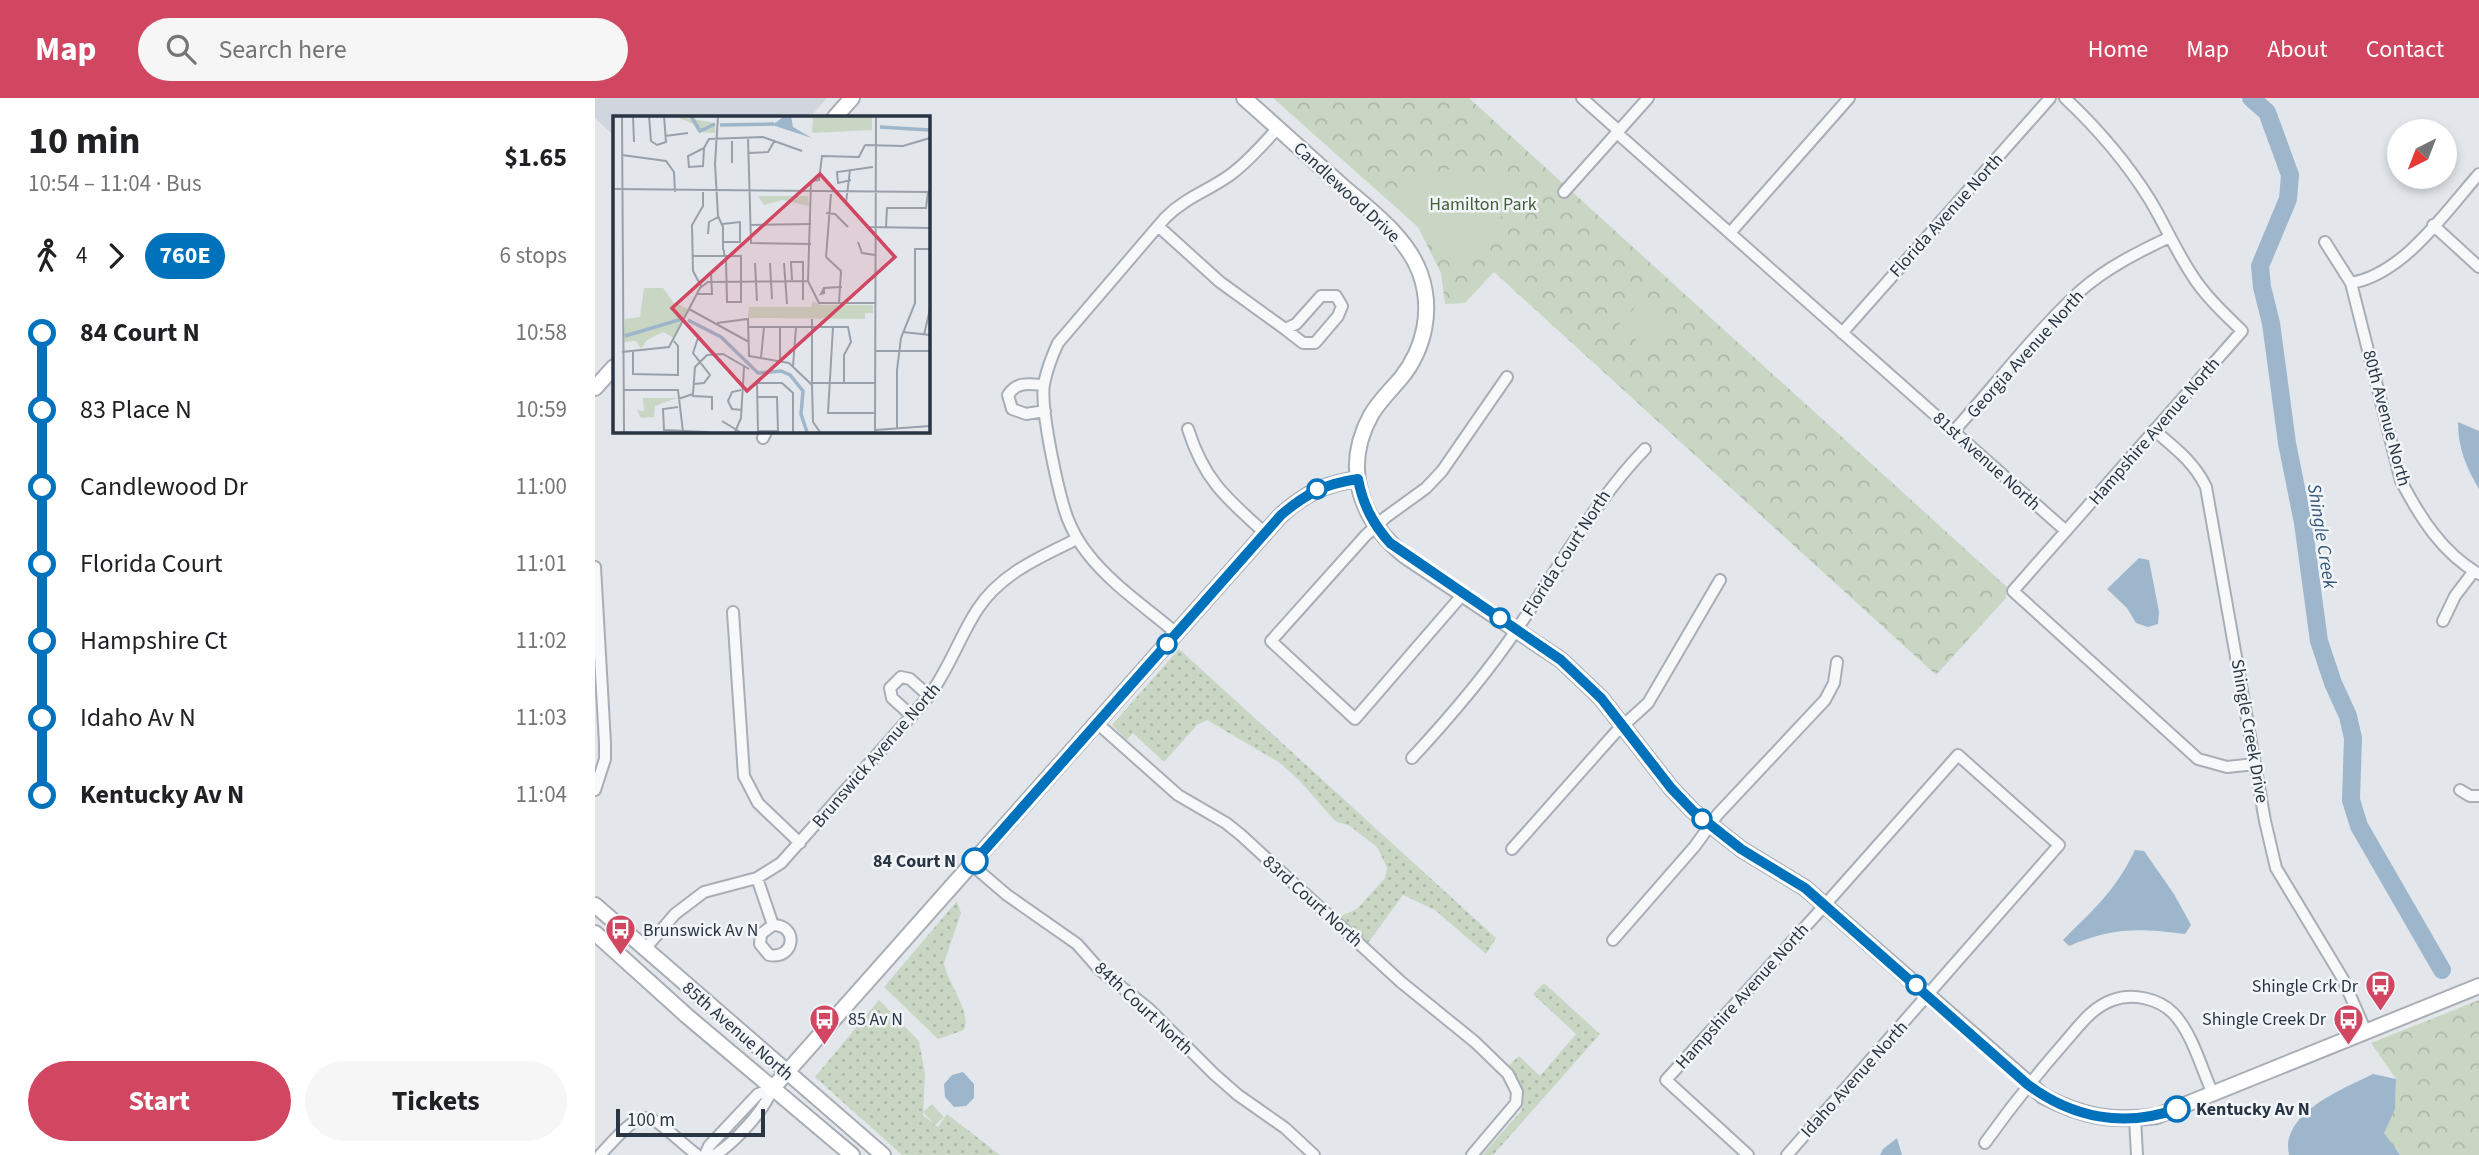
<!DOCTYPE html>
<html lang="en">
<head>
<meta charset="utf-8">
<style>
  :root { --surface:#fff; --page:#f6f6f6; --text:#202124; --muted:#757577; --accent:#d14762 }
  body { margin:0; font-family:"Source Sans 3",sans-serif; background:var(--page); color:var(--text); height:100vh; display:flex; flex-direction:column; font-size:26px; white-space:nowrap }
  * { box-sizing:border-box; margin:0 }
  p { font-size:23px; color:var(--muted) }
  .icon { flex:none; width:38px; height:38px; fill:none; stroke:currentColor; stroke-width:2; stroke-linecap:round; stroke-linejoin:round }
  .map { position:relative; flex:1; overflow:hidden }
  .panel { display:flex; flex-direction:column; background:var(--surface); width:595px }
  .panel>* { flex:none }
  .badge { padding:0 14px; border-radius:23px; font-size:24px; line-height:46px }
  .needle { width:46px; rotate:222deg }
  .controls { position:absolute; left:1792px; top:21px; display:grid; gap:14px }
  .controls a { display:grid; place-items:center; width:70px; height:70px; border-radius:50%; background:var(--surface); box-shadow:0 4px 10px #0003; font-size:35px }
  .scale { position:absolute; left:21px; bottom:18px; width:149px; box-sizing:border-box; padding-left:7px; border:4px solid #2a3544; border-top:0; font-size:19px; line-height:24px; white-space:nowrap; color:#2a3544; -webkit-text-stroke:5px #f3f6f9; paint-order:stroke }
  .map>.badge { position:absolute; translate:-50% -50%; box-shadow:0 0 0 4px #fff }
  .legs { display:flex; align-items:center; gap:10px; height:77px; padding:0 28px; font-size:23px }
  .legs p { margin-inline-start:auto }
  .overview { display:flex; align-items:center; justify-content:space-between; height:119px; padding:0 28px }
  h1 { font-size:38px; font-weight:700; line-height:52px }
  .button { display:flex; gap:14px; margin-top:auto; padding:14px 28px }
  .button a { flex:1; height:80px; border-radius:42px; background:var(--accent); color:#fff; font-size:28px; font-weight:700; line-height:80px; text-align:center }
  .button a+a { background:var(--page); color:var(--text) }
  ul { padding:0 28px; list-style:none }
  li { display:flex; align-items:center; gap:24px; height:77px; font-size:26px }
  li i { display:grid; place-items:center; width:10px; height:100%; margin:0 9px; background:currentColor }
  li i::after { content:''; width:18px; height:18px; margin:-9px; border:5px solid; border-radius:50%; background:var(--surface) }
  li p { margin-inline-start:auto }
  li:first-child i { background:linear-gradient(#0000 50%,currentColor 0) }
  li:last-child i { background:linear-gradient(currentColor 50%,#0000 0) }
  header { display:flex; align-items:center; gap:42px; box-sizing:border-box; height:98px; padding:0 35px; background:var(--accent); color:#fff }
  header strong { font-size:33px }
  nav { display:flex; gap:38px; margin-inline-start:auto; font-size:24px }
  .search { width:490px; height:63px; background:var(--page); display:flex; align-items:center; gap:18px; box-sizing:border-box; padding:0 24px; border-radius:38px; color:var(--muted); font-size:26px }
  main { display:flex; flex:1; min-height:0 }
  .map>svg:first-child { display:block }
</style>
</head>
<body>
<header>
<strong>Map</strong>
<div class="search"><svg class="icon" aria-label="search" viewBox="0 0 24 24"><circle cx="10" cy="10" r="6"/><path d="M15 15l6 6"/></svg>Search here</div>
<nav><a>Home</a><a>Map</a><a>About</a><a>Contact</a></nav>
</header>
<main>
<section class="panel">
<div class="overview"><div><h1>10 min</h1><p>10:54 – 11:04 · Bus</p></div><b>$1.65</b></div>
<div class="legs"><svg class="icon" aria-label="walk" viewBox="0 0 24 24"><circle cx="13" cy="4" r="2"/><path d="M13 8l-2 6 4 7M11 14l-3 7M7 12l3-4h3l4 4"/></svg>4<svg class="icon" aria-label="forward" viewBox="0 0 24 24"><path d="M9 5l7 7-7 7"/></svg><b class="badge" style="background:#0072bc;color:#fff">760E</b><p>6 stops</p></div>
<ul>
<li><i style="color:#0072bc"></i><b>84 Court N</b><p>10:58</p></li>
<li><i style="color:#0072bc"></i><span>83 Place N</span><p>10:59</p></li>
<li><i style="color:#0072bc"></i><span>Candlewood Dr</span><p>11:00</p></li>
<li><i style="color:#0072bc"></i><span>Florida Court</span><p>11:01</p></li>
<li><i style="color:#0072bc"></i><span>Hampshire Ct</span><p>11:02</p></li>
<li><i style="color:#0072bc"></i><span>Idaho Av N</span><p>11:03</p></li>
<li><i style="color:#0072bc"></i><b>Kentucky Av N</b><p>11:04</p></li>
</ul>
<div class="button"><a>Start</a><a>Tickets</a></div>
</section>
<div class="map">
<svg width="1884" height="1057" viewBox="0 0 1884 1057">
  <defs>
    <pattern id="grass-dots" width="8" height="8" patternUnits="userSpaceOnUse" patternTransform="scale(1.75)"><rect width="8" height="8" fill="#c9d6c4"/><path d="M2 2h.1M6 6h.1" fill="none" stroke="#adb8aa" stroke-width="1.8" stroke-linecap="round"/></pattern>
    <pattern id="forest-crowns" width="20" height="18" patternUnits="userSpaceOnUse" patternTransform="scale(1.75)"><rect width="20" height="18" fill="#c9d6c4"/><path d="M2 6a3 3 0 1 1 6 0M12 15a3 3 0 1 1 6 0" fill="none" stroke="#adb8aa"/></pattern>
  </defs>
  <rect width="100%" height="100%" fill="#e3e7ec"/>
  <path fill="#d1d6de" d="M0,0H232L215,19H19V38L0,20Z"/>
  <path fill="url(#grass-dots)" d="M584,551L901,840L891,856L840,812L808,797L773,845L744,819L762,811L790,780L792,769L782,749L755,728L740,723L704,682L685,665L612,622L602,627L569,664L538,635L532,642L517,627Z
    M362,803L366,815L349,865C352,884 377,914 369,932L343,941L289,889Z
    M949,885L1005,936L898,1057H887L927,1012L929,994L913,968L924,958L945,978L981,936L938,896Z
    M284,902L324,943L330,976L328,1017L343,1029L352,1016L405,1057H307L220,979Z"/>
  <path fill="url(#forest-crowns)" d="M678,0H874L1412,489L1411,500L1341,577L899,174L870,205L850,206L846,175L823,129Z
    M1884,902V1057H1805L1788,1035L1800,1011L1801,981L1776,945Z
    M337,1006L349,1019L340,1027L328,1014Z"/>
  <path fill="#c9d6c4" d="M855,71L892,77L927,94L875,155L865,158L803,102L827,79Z
    M1044,205L1057,216L1032,242L1020,231Z
    M1061,219L1073,231L1049,257L1037,246Z"/>
  <path fill="#9eb6cc" d="M1863,324L1884,333V391C1871,369 1863,350 1863,324Z
    M1544,460L1554,462L1564,514L1563,526L1553,529L1541,525L1532,510L1512,491Z
    M1540,752L1549,753L1579,796L1596,827L1590,836C1545,830 1517,829 1474,848L1468,842C1499,811 1521,792 1540,752Z
    M368,974L379,986V1000L371,1008L359,1009L350,999L349,986L357,977Z
    M1778,976L1801,981L1800,1011L1789,1035L1805,1057H1694C1685,1015 1748,991 1778,976Z
    M1302,1040L1307,1057H1285L1288,1051Z"/>
  <g fill="none" stroke-linecap="round" stroke-linejoin="round">
    <path stroke="#9eb6cc" stroke-width="18" d="M1656,0L1672,14L1695,77L1693,101L1665,168L1667,189L1676,225L1692,345L1708,425L1724,543L1738,585L1753,618L1758,640L1756,702L1764,728L1847,872"/>
    <defs>
      <path id="street" d="M987,0L1024,33
        M1470,0C1502,30 1532,65 1555,102C1570,127 1581,153 1597,177C1610,198 1629,215 1647,233L1418,493L1603,661L1632,669L1660,666
        M1022,35L1471,433
        M969,94L1053,0
        M1838,127L1884,169
        M563,128L625,184L690,231L701,226L726,198H741L747,208L743,218L720,245H708L690,231
        M1135,135L1254,0
        M1730,144L1756,185L1806,383C1825,419 1847,455 1884,476
        M1756,185C1809,176 1851,113 1884,76
        M1247,235L1455,0
        M449,287C435,286 422,283 413,297L417,311L431,316L450,313
        M593,331C609,382 631,400 670,435
        M1559,332C1580,350 1599,364 1611,389L1670,723L1681,770L1748,881L1771,934
        M1359,333C1400,287 1439,236 1484,194C1511,170 1543,154 1575,139
        M168,340L172,332
        M0,469L10,645V661L0,692
        M868,496L760,621L676,543L771,437L791,419L831,390L847,373L912,279
        M138,514L149,678L163,705L205,745
        M1848,523L1860,498L1879,473
        M581,535C553,511 515,485 493,456C484,445 477,432 472,419C463,393 445,311 449,286C452,271 457,258 463,245L570,120C591,99 613,93 635,77C653,64 668,46 683,30
        M317,618L297,600L295,590L306,579L315,581L334,598
        M502,625L583,697L631,725L646,737L806,884L880,944L913,976L922,994L921,1005L877,1057
        M817,660C855,619 891,577 922,531C964,470 998,405 1050,351
        M1865,692L1875,698H1884
        M917,751L1020,635L1053,605L1125,482
        M377,767L412,797L482,846L505,872L554,911L619,976L643,997L690,1030L719,1057
        M162,780L178,827L166,836L165,846L174,857C200,862 204,827 178,827
        M1018,842L1100,748L1123,716L1230,602L1239,585L1242,564
        M49,852L80,816L109,794L162,780L186,765L334,598C354,571 364,540 382,512C405,476 445,459 482,441
        M1540,1021L1542,1057
        M1390,1045C1415,1010 1441,977 1470,944C1484,928 1497,909 1518,902C1537,895 1563,900 1578,915C1598,936 1606,970 1618,996
        M5,1057C56,1001 49,1015 102,1057
        M110,1057L114,1048L163,996L177,991
        M120,1057C140,1044 169,1013 177,991
        M1153,1057L1071,982L1221,817L1363,657L1464,747L1192,1057"/>
      <path id="secondary" d="M649,0C681,28 712,57 744,85C773,111 811,137 825,175C838,211 830,250 806,280C796,292 784,303 776,317C747,370 765,422 810,458L966,562L1006,600L1076,690L1098,713L1146,751L1210,790L1448,998C1488,1019 1517,1024 1562,1018L1884,888
        M240,19L257,0
        M0,290L19,269
        M0,807L288,1057
        M0,835L92,918L257,1057
        M177,991L686,417C711,395 729,386 763,381"/>
    </defs>
    <use href="#street" stroke="#a8aeb6" stroke-width="14"/>
    <use href="#secondary" stroke="#a8aeb6" stroke-width="18"/>
    <use href="#street" stroke="#f6f8fa" stroke-width="10"/>
    <use href="#secondary" stroke="#fff" stroke-width="14"/>
  </g>
  <g fill="none" stroke-linecap="round" stroke-linejoin="round">
    <defs>
      <path id="line-1" d="M380,763L686,417C712,395 729,386 763,381C768,407 778,426 795,445L966,562L1006,600L1076,690L1098,713L1146,751L1210,790L1432,986C1477,1020 1529,1030 1582,1011"/>
    </defs>
    <use href="#line-1" stroke="#fff" stroke-width="16"/>
    <use href="#line-1" stroke="#0072bc" stroke-width="10"/>
  </g>
  <defs>
    <symbol id="bus-pin" viewBox="-11 -11 22 30"><path d="M0 17L-7.5 6A9.5 9.5 0 1 1 7.5 6Z" fill="#d14762" stroke="#f3f6f9"/><path d="M-5-6H5V4H4V6H2V4H-2V6H-4V4H-5ZM-3.5-4V0h7V-4ZM-3.5 1.2v1.5H-2V1.2ZM2 1.2v1.5H3.5V1.2Z" fill="#fff"/></symbol>
  </defs>
  <g fill-rule="evenodd">
    <use href="#bus-pin" x="8" y="814" width="35" height="47"/>
    <use href="#bus-pin" x="1768" y="870" width="35" height="47"/>
    <use href="#bus-pin" x="212" y="904" width="35" height="47"/>
    <use href="#bus-pin" x="1736" y="904" width="35" height="47"/>
  </g>
  <g fill="#fff" stroke="#0072bc" stroke-width="3.5">
    <circle cx="722" cy="391" r="9"/>
    <circle cx="905" cy="520" r="9"/>
    <circle cx="572" cy="546" r="9"/>
    <circle cx="1107" cy="721" r="9"/>
    <circle cx="380" cy="763" r="12"/>
    <circle cx="1321" cy="887" r="9"/>
    <circle cx="1582" cy="1011" r="12"/>
  </g>
  <g text-anchor="middle" stroke-width="5" stroke-linejoin="round" paint-order="stroke">
    <g font-size="18" fill="#2a3544" stroke="#f3f6f9">
      <text transform="translate(752 94) rotate(43)" y="6">Candlewood Drive</text>
      <text transform="translate(1351 117) rotate(-48)" y="6">Florida Avenue North</text>
      <text transform="translate(1430 256) rotate(-48)" y="6">Georgia Avenue North</text>
      <text transform="translate(1792 320) rotate(75)" y="6">80th Avenue North</text>
      <text transform="translate(1559 333) rotate(-49)" y="6">Hampshire Avenue North</text>
      <text transform="translate(1392 363) rotate(42)" y="6">81st Avenue North</text>
      <text transform="translate(971 455) rotate(-57)" y="6">Florida Court North</text>
      <text transform="translate(1655 633) rotate(80)" y="6">Shingle Creek Drive</text>
      <text transform="translate(281 657) rotate(-49)" y="6">Brunswick Avenue North</text>
      <text transform="translate(718 803) rotate(42)" y="6">83rd Court North</text>
      <text transform="translate(1147 898) rotate(-48)" y="6">Hampshire Avenue North</text>
      <text transform="translate(549 910) rotate(43)" y="6">84th Court North</text>
      <text transform="translate(143 933) rotate(41)" y="6">85th Avenue North</text>
      <text transform="translate(1259 981) rotate(-48)" y="6">Idaho Avenue North</text>
    </g>
    <g font-size="18" fill="#416037" stroke="#f3f6f9">
      <text x="888" y="112">Hamilton Park</text>
    </g>
    <g font-size="18" font-weight="bold" fill="#2a3544" stroke="#f3f6f9" text-anchor="end">
      <text x="361" y="769">84 Court N</text>
      <text x="1601" y="1017" text-anchor="start">Kentucky Av N</text>
    </g>
    <g font-size="18" fill="#2a3544" stroke="#f3f6f9" text-anchor="start">
      <text x="48" y="838">Brunswick Av N</text>
      <text x="1763" y="894" text-anchor="end">Shingle Crk Dr</text>
      <text x="253" y="927">85 Av N</text>
      <text x="1731" y="927" text-anchor="end">Shingle Creek Dr</text>
    </g>
    <g font-size="19" font-style="italic" fill="#335579" stroke="#f3f6f9">
      <text transform="translate(1728 438) rotate(81)" y="7">Shingle Creek</text>
    </g>
  </g>
  <g transform="translate(18 18)">
    <rect width="317" height="317" fill="#e3e7ec"/>
    <path d="M145,80H195L196,90L169,84L151,89Z" fill="#c9d6c4"/>
    <path d="M62,0L102,7V17L85,16L80,8ZM200,0H259V14L199,17ZM31,172H50L60,186L75,193L61,222L50,216L34,224L28,233L23,225L11,226L12,203L27,201ZM200,185L208,189H260V197H252V203L135,202L136,191H198ZM30,282H64L42,290L41,301L28,302L24,294L31,295Z" fill="#c9d6c4"/>
    <path d="M172,0H178L180,11L199,22L159,9Z" fill="#9eb6cc"/>
    <path fill="none" stroke="#9eb6cc" stroke-width="3.5" d="M78,0L87,15L102,8M107,9L161,8M267,11L317,14M75,204L108,221L145,257L168,255L177,259L190,275L188,298L194,316M12,220L69,203"/>
    <path fill="none" stroke="#99a0a9" stroke-width="2" d="M9,0L11,316M20,0L21,26M36,0L38,25L44,29L53,26L51,0M52,20L75,17M135,21L138,127L198,128M252,29L290,30L317,22M91,32L96,23L150,21L189,35M91,32L90,50L76,51L75,40ZM135,37L155,36L162,24M9,39L53,45L61,56L62,76M119,47V25M237,54L233,87L255,111L317,112M238,64L225,67L224,56L260,51M198,65L206,64L209,40L246,41L252,29M0,73L317,76M213,97L222,98L235,111M109,108L127,106V126H110M138,109L198,108M273,111L274,92H313L315,76M95,118L96,106L105,101M245,126L249,137L262,139M79,140H128V186H114L113,143V141L112,140L111,137V135L110,133V111L105,100L102,48L105,0M213,141L218,78M213,141L228,155L226,187M142,147L144,185M157,147L159,183M171,147L174,188M179,164L178,146H190V184M195,165L198,65M195,165L206,187H262M88,170L80,155L79,109L90,90V76M211,172L208,178L211,177V172L229,171M84,178H99L98,157M76,193L136,226M199,203V268M104,207L135,203L136,240L176,247L199,269L200,306L207,316M135,211H199M167,211V245M199,211H235L238,226L231,239V267M220,211L215,297H263M290,216L317,219M311,219L317,193M262,235H317M9,236L56,231L87,172L95,166L195,165M20,236V258L65,259V230L61,225M148,242L151,211M180,250L183,211M199,267H262M81,268L91,267L97,259L80,237L86,219M11,274H65L70,316M128,274L119,276L115,285L119,293L129,294M79,280L99,281V294M144,281H164L165,315H145M65,283L80,278L82,251L94,239L110,238L136,253M65,291L50,293L51,314L95,316M109,305L127,316M262,314L317,310M284,314V254L288,222L302,187V133H317M122,316L128,302L131,251M145,316L144,267H169L180,277V316M262,316L263,0"/>
    <path fill="#d14762" fill-opacity="0.15" stroke="#d14762" stroke-width="3.5" d="M207,58L282,141L134,275L59,192Z"/>
    <rect width="317" height="317" fill="none" stroke="#2a3544" stroke-width="3.5"/>
  </g>
</svg>
<div class="controls">
<a><svg class="needle" viewBox="-14 -14 28 28"><path d="M0-13l5 13h-10z" fill="#e53935"/><path d="M0 13l5-13h-10z" fill="#757577"/></svg></a>
</div>
<div class="scale">100 m</div>
</div>
</main>
</body>
</html>
